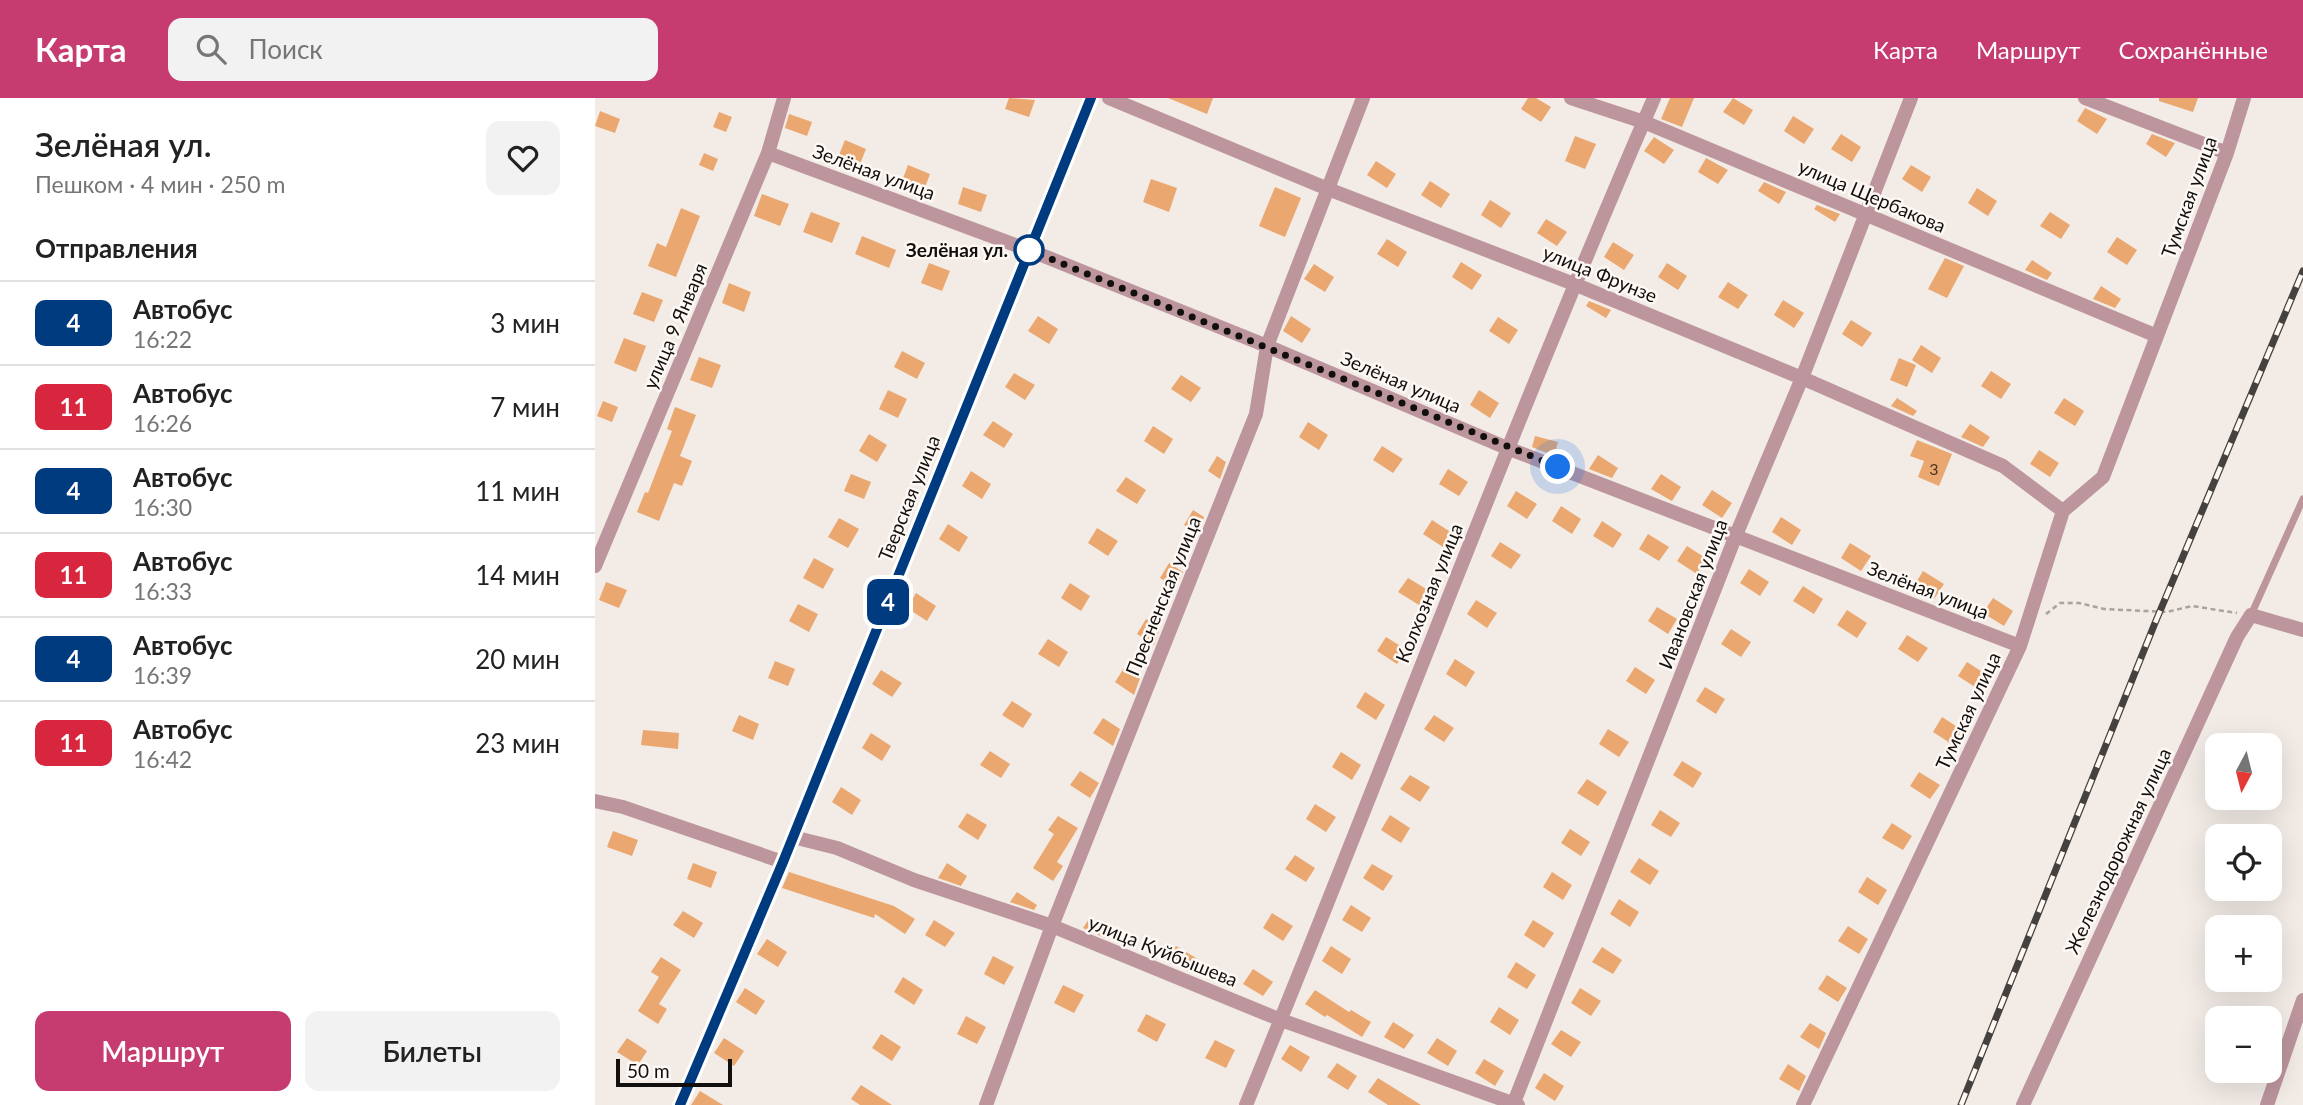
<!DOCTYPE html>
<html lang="ru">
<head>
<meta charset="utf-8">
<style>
  :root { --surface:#fff; --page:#f2f2f2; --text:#222; --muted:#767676; --line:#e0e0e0; --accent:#c63b70 }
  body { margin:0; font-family:Lato,sans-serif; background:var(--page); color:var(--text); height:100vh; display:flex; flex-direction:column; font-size:26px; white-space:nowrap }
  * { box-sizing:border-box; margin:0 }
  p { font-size:23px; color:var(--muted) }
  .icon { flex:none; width:38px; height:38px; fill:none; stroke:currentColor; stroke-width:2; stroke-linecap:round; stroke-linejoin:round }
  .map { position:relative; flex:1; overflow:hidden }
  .details { display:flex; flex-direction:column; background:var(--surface); width:595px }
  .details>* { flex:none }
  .badge { padding:0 14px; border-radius:10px; font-size:24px; line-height:46px }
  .needle { width:46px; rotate:187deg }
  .controls { position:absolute; left:1610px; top:635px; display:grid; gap:14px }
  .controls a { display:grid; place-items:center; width:77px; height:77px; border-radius:14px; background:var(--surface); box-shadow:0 7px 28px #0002; font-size:35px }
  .scale { position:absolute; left:21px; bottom:18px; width:116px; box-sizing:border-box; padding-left:7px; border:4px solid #12100e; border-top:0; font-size:19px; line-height:24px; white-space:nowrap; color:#12100e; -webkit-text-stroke:5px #fef8f4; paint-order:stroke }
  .you { position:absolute; width:35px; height:35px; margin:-18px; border:5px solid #fff; border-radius:50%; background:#1a73e8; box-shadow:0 0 0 10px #1a73e833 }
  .map>.badge { position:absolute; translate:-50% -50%; box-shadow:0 0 0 4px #fff }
  h2 { padding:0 35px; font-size:26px; line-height:63px }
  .round { display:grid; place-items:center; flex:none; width:74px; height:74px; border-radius:14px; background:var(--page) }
  .head { display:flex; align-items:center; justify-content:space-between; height:119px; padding:0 35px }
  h1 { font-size:33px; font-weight:600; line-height:52px }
  .button { display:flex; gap:14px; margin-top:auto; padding:14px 35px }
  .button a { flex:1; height:80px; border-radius:14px; background:var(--accent); color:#fff; font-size:28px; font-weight:600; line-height:80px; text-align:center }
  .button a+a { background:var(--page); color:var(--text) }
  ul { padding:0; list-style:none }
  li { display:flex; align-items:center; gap:21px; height:84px; padding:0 35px; border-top:2px solid var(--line) }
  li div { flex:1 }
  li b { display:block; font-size:26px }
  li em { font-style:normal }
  li .badge { min-width:77px; font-weight:700; text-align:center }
  header { display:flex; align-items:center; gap:42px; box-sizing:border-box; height:98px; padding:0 35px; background:var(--accent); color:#fff }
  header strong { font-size:33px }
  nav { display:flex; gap:38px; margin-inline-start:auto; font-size:24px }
  .search { width:490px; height:63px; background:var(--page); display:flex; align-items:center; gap:18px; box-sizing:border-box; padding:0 24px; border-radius:14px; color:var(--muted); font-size:26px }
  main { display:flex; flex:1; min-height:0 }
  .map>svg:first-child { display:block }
</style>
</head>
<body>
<header>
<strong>Карта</strong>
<div class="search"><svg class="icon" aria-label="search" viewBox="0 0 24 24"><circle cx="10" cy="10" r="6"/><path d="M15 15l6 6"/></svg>Поиск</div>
<nav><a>Карта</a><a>Маршрут</a><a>Сохранённые</a></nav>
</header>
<main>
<section class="details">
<div class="head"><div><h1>Зелёная ул.</h1><p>Пешком · 4 мин · 250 m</p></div><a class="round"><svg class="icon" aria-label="heart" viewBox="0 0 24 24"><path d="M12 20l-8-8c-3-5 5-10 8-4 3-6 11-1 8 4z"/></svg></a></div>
<h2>Отправления</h2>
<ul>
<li><span class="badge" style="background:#003b80;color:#fff">4</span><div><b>Автобус</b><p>16:22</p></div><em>3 мин</em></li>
<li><span class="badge" style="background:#d7263d;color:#fff">11</span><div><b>Автобус</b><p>16:26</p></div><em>7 мин</em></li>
<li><span class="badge" style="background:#003b80;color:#fff">4</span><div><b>Автобус</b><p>16:30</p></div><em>11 мин</em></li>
<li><span class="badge" style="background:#d7263d;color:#fff">11</span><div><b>Автобус</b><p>16:33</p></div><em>14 мин</em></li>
<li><span class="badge" style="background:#003b80;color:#fff">4</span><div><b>Автобус</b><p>16:39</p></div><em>20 мин</em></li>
<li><span class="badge" style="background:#d7263d;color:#fff">11</span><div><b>Автобус</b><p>16:42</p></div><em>23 мин</em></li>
</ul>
<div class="button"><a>Маршрут</a><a>Билеты</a></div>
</section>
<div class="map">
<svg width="1708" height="1007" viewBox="0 0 1708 1007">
  <rect width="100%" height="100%" fill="#f2ebe6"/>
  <path fill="#eaa870" d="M414,0L440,2L434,19L410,11Z
    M573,0H618L612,16Z
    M933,0H941L956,9L946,24L926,11Z
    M1075,0H1099L1087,29L1066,21Z
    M1138,0L1158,12L1149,27L1128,14Z
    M1564,0H1603L1598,14L1564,3Z
    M1490,10L1512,21L1502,36L1482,23Z
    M5,13L25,21L20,35L0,28Z
    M124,14L137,19L131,34L118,29Z
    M194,16L217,24L212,38L190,30Z
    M1198,18L1219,31L1209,46L1189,33Z
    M1246,36L1266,49L1257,64L1236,51Z
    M1557,36L1580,45L1571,59L1551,46Z
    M980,38L1001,46L990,71L970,63Z
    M1059,39L1079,52L1069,66L1049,53Z
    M250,42L271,51L265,66L244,57Z
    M109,55L123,61L118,73L104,67Z
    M1111,60L1133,72L1123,86L1103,74Z
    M781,63L801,76L792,90L772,77Z
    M313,67L335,76L329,92L307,83Z
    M1316,67L1336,79L1327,94L1307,81Z
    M556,81L582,90L574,114L548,104Z
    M835,83L855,96L846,110L826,97Z
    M1169,84L1191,94L1184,106L1163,93Z
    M368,89L392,97L386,114L363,106Z
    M680,89L706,100L690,139L664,128Z
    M1382,90L1402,103L1393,118L1373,105Z
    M167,96L194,106L185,128L159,118Z
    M895,102L916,115L906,130L886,117Z
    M1222,107L1245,116L1240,124L1219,111Z
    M86,110L105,118L81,179L53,168L62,145L71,149Z
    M216,114L245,125L237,145L208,134Z
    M1455,114L1475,127L1466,141L1445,128Z
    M951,121L972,134L962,148L942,135Z
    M267,138L301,152L294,170L260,156Z
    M1522,139L1542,152L1532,167L1512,154Z
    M792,141L812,154L803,169L782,156Z
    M1018,144L1039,157L1029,172L1009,159Z
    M1350,160L1369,168L1352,200L1333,191Z
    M1437,162L1457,175L1452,182L1430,172Z
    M866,164L887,177L877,192L857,179Z
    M334,165L355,173L347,193L326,185Z
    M1072,165L1092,178L1083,192L1063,179Z
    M719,166L739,179L730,194L709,181Z
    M1133,184L1153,197L1143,211L1123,199Z
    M134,185L156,194L149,214L127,205Z
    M1506,188L1526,201L1520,210L1498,201Z
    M47,194L68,202L59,224L38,216Z
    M1188,202L1209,215L1199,230L1179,217Z
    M994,203L1016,212L1011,220L991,208Z
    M443,218L463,231L454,246L433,233Z
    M696,218L716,231L707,245L688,233Z
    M903,219L923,232L914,246L894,233Z
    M1256,222L1277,235L1267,249L1247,236Z
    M29,240L51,248L41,274L19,265Z
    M1326,247L1346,260L1337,275L1317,262Z
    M307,253L330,265L322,281L299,269Z
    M104,259L126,267L117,290L95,282Z
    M1304,260L1321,267L1312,289L1295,282Z
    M1396,273L1416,286L1406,301L1386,288Z
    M419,275L440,287L430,302L410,289Z
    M586,277L606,290L596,304L576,291Z
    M293,292L312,301L303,320L284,311Z
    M884,292L904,305L895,320L875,307Z
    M1302,300L1322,313L1318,318L1296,308Z
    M1469,300L1489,313L1480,328L1459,315Z
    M8,303L23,309L17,324L2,318Z
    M80,309L101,317L85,358L97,363L87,388L79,385L64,423L42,414L50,394L53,395L77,333L72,331Z
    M398,323L418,336L409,350L388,337Z
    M713,324L733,337L724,352L704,339Z
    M1375,326L1395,339L1388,349L1366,339Z
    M558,328L578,341L569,356L549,343Z
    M274,336L292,347L282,364L264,353Z
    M940,338L963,344L959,358L937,349Z
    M1322,342L1357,356L1344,388L1323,379L1329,363L1315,358Z
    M787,348L808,361L798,375L778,362Z
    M1444,352L1464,365L1455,379L1435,366Z
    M1003,357L1023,370L1017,380L994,371Z
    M622,358L631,364L625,381L613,373Z
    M853,371L873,384L864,398L844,386Z
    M376,373L396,386L387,401L367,388Z
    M256,376L276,384L269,401L249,393Z
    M1066,376L1086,389L1077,403L1056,391Z
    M531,379L551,392L542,406L521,393Z
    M1117,392L1137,405L1127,420L1107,407Z
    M921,393L942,406L932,421L912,408Z
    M966,408L986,421L977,436L957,423Z
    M598,412L609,419L603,436L589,427Z
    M1186,419L1206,432L1197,447L1177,434Z
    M244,420L264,431L253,450L233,439Z
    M837,422L857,435L848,449L828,436Z
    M1007,423L1027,436L1018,450L998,438Z
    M353,426L373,439L364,454L344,441Z
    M502,430L523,443L513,458L493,445Z
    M1053,436L1074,449L1064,463L1044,451Z
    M905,444L926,457L916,471L896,458Z
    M1255,445L1276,458L1266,473L1246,460Z
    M1092,448L1112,461L1102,476L1082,463Z
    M219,460L239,471L228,491L208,480Z
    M574,465L588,474L581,490L565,480Z
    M1154,471L1174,484L1165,498L1145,485Z
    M1328,473L1349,486L1339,501L1319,488Z
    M813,480L833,492L824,507L803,494Z
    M11,484L32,492L24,510L4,502Z
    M475,485L495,498L486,513L466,500Z
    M1208,488L1228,501L1219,516L1198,503Z
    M321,495L341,508L332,523L312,510Z
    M1398,500L1418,513L1409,528L1388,515Z
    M881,502L902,515L892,530L872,516Z
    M203,506L223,516L214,534L194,523Z
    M1062,509L1082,521L1073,536L1053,523Z
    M1252,512L1272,525L1262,540L1242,527Z
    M551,521L565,530L559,547L542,536Z
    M1136,531L1156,544L1146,559L1126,546Z
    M1312,537L1333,550L1323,564L1303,551Z
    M791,539L812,552L802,566L782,553Z
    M453,541L473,554L464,569L443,556Z
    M860,561L880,574L871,589L851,576Z
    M180,563L200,571L193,588L173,580Z
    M1372,564L1392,577L1383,591L1363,578Z
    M1040,569L1060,582L1051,596L1031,583Z
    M529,570L545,580L539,597L520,584Z
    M286,572L307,585L297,599L277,586Z
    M1110,589L1130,601L1121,616L1101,603Z
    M770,594L790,607L781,622L761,609Z
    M417,603L437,616L428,630L407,617Z
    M144,617L164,626L158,642L137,633Z
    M839,617L859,630L849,644L829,631Z
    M1347,619L1367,632L1358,647L1338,634Z
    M508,620L525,631L518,648L498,635Z
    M1013,631L1034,644L1024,659L1004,646Z
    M48,632L84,635L83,651L46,647Z
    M276,635L296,648L287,663L267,650Z
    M395,653L415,666L406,680L385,667Z
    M746,654L766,667L757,682L737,669Z
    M1087,663L1107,675L1098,690L1078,677Z
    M485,673L504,685L495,700L475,687Z
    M1324,674L1345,687L1335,701L1315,688Z
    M815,677L835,689L825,704L805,691Z
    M992,681L1012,694L1003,708L982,695Z
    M246,689L266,702L257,717L237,704Z
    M720,706L741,719L731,734L711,721Z
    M1065,712L1085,725L1076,739L1056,727Z
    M372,715L392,727L383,742L363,729Z
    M795,717L815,730L806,745L786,732Z
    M463,718L483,730L462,764L468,768L458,783L438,770L459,736L453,732Z
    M1297,725L1317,738L1308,752L1287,740Z
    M975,731L995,744L986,758L966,745Z
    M18,733L43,742L37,758L12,749Z
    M700,757L720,770L711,784L690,771Z
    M1044,760L1064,773L1055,787L1035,774Z
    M98,765L122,774L116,790L92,781Z
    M352,765L372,778L366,788L343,780Z
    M777,766L798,778L788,793L768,780Z
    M194,774L299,808L320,821L310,836L280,816L279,820L187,790Z
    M957,774L977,787L968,802L948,789Z
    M1272,779L1292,792L1283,807L1263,794Z
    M422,794L442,807L439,812L415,804Z
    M1024,801L1044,814L1035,829L1015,816Z
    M756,807L776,820L767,834L747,822Z
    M88,813L108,825L99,840L78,827Z
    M677,815L698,828L688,843L668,830Z
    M494,821L514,834L510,840L488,830Z
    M339,822L360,835L350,849L330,837Z
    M938,822L959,835L949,850L929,837Z
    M1253,828L1273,841L1264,856L1243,843Z
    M172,841L192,854L183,869L162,856Z
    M581,848L601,860L593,873L571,862Z
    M736,848L756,861L747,876L727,863Z
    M1007,849L1027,862L1018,876L997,864Z
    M398,858L419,869L409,887L389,876Z
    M66,859L86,872L64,906L72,911L63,926L43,913L64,879L56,874Z
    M921,864L941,877L932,891L912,879Z
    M658,871L678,884L668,898L648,886Z
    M1232,877L1252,890L1243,904L1223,891Z
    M308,879L328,892L319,907L299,894Z
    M468,887L489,897L479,915L459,905Z
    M150,890L170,903L161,917L141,904Z
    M985,890L1006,903L996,918L976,905Z
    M720,892L754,914L756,912L776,924L767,939L732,917L730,919L710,906Z
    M904,909L924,922L915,937L895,924Z
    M551,916L571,926L562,944L542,933Z
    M371,918L391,929L382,946L362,936Z
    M798,924L819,937L809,951L789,939Z
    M1215,925L1231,935L1224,951L1205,939Z
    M966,932L986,944L976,959L956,946Z
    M286,936L306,949L297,963L277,950Z
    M32,940L52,953L43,967L22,954Z
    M129,940L149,953L139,968L119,955Z
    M842,940L862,953L853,968L832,955Z
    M620,942L640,952L631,970L610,960Z
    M695,947L715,959L706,974L686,961Z
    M889,961L909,973L900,988L880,975Z
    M742,965L762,978L753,992L732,979Z
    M1193,966L1211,978L1204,993L1184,981Z
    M949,975L969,988L960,1003L940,990Z
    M783,980L826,1007H793L773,994Z
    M266,987L297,1007H265L256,1001Z
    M105,993L128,1007H96Z"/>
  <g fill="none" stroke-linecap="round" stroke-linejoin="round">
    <path stroke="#a9a39f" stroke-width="2.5" stroke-dasharray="5 3.5" stroke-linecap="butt" d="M1451,516L1465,505H1484L1509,511L1572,514L1597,508L1642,515"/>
    <path stroke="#bc959d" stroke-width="7" d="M1656,517L1708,401"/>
    <path stroke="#bc959d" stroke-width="14" d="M514,0L733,91L979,186L1207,280L1408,368L1468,413
      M976,0L1049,24L1562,238
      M1490,0L1632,55
      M173,55L434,152L672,248L912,350L1425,548
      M0,468L173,55L189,0
      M0,703L28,709L188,764
      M198,739L242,750L319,782L457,828L686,922L923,1007
      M85,1007L188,764L496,0
      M391,1007L457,828L661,316L672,248L768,0
      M651,1007C788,672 915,332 1059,0
      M918,1007L1141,437L1207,280L1316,0
      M1208,1007L1425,548L1468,413L1508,379L1632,55L1649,0
      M1428,1007L1642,539L1656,517L1708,532
      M1672,1007L1708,902"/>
    <defs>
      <path id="rail" d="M1366,1007L1560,525L1708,173"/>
    </defs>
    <use href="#rail" stroke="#44413e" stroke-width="7"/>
    <use href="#rail" stroke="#fef8f4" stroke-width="4.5" stroke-dasharray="13" stroke-linecap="butt"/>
  </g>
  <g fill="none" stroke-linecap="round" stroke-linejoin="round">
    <defs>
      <path id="line" d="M85,1007L188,764L496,0"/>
    </defs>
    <use href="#line" stroke="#fff" stroke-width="16"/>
    <use href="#line" stroke="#003b80" stroke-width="10"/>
    <path stroke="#12100e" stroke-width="7" stroke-dasharray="0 12.6" d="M434,152L963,369"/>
  </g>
  <circle fill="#fff" stroke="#003b80" stroke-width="3.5" cx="434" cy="152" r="14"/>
  <g text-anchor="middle" stroke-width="5" stroke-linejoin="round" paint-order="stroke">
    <g font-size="16" fill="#483626">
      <text x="1339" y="377">3</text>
    </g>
    <g font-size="19" fill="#12100e" stroke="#fef8f4">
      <text transform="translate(279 74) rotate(20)" y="7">Зелёная улица</text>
      <text transform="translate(1277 98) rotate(23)" y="7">улица Щербакова</text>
      <text transform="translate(1594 99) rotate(-70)" y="7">Тумская улица</text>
      <text transform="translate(1005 176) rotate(22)" y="7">улица Фрунзе</text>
      <text transform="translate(80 228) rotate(-67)" y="7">улица 9 Января</text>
      <text transform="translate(806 284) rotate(23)" y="7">Зелёная улица</text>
      <text transform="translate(314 400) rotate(-68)" y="7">Тверская улица</text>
      <text transform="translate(1333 492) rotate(21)" y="7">Зелёная улица</text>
      <text transform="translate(834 495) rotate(-68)" y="7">Колхозная улица</text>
      <text transform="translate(1098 496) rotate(-69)" y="7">Ивановская улица</text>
      <text transform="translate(568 498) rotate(-68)" y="7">Пресненская улица</text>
      <text transform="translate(1373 613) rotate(-65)" y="7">Тумская улица</text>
      <text transform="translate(1523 753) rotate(-65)" y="7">Железнодорожная улица</text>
      <text transform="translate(568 853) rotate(22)" y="7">улица Куйбышева</text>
    </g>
    <g font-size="19" font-weight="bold" fill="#12100e" stroke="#fef8f4" text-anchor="end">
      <text x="413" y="159">Зелёная ул.</text>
    </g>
  </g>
</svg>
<div class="controls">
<a><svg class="needle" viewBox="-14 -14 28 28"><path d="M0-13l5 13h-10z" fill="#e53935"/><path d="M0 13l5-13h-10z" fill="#767676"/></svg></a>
<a><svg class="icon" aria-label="locate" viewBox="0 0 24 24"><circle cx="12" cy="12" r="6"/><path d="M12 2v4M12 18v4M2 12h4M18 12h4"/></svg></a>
<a>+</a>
<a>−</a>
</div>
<div class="scale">50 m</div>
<div class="you" style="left:963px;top:369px"></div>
<b class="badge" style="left:293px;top:504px;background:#003b80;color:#fff">4</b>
</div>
</main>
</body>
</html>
